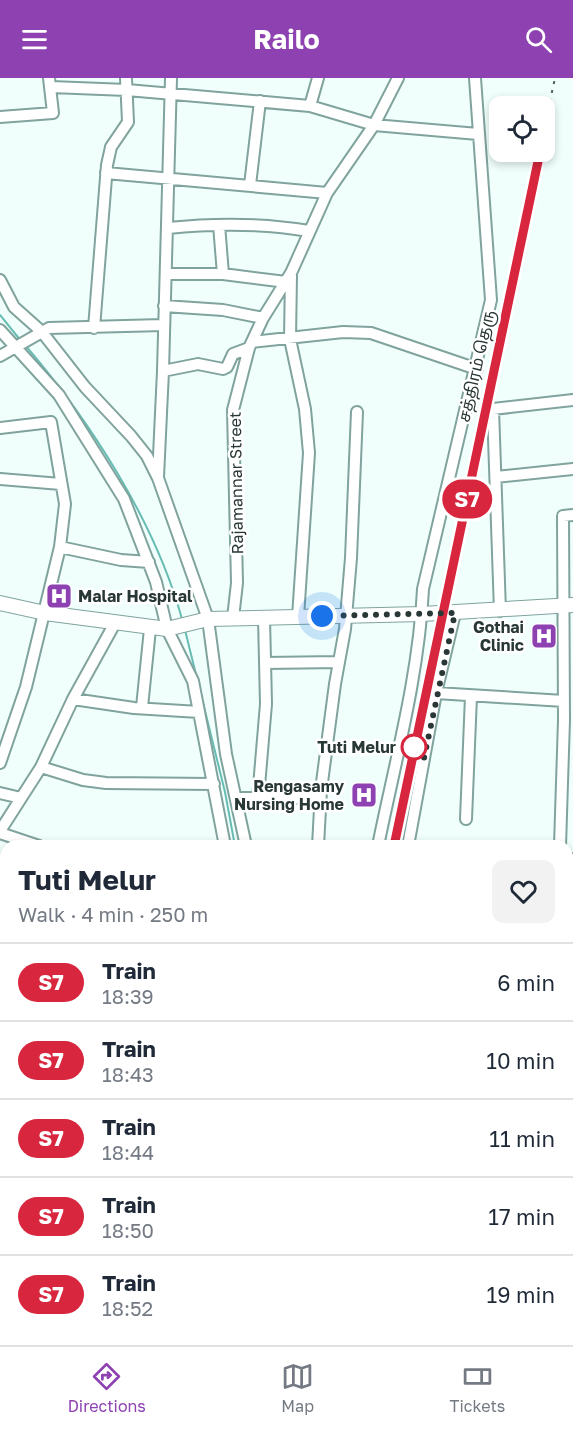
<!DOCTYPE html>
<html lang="en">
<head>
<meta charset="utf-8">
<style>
  :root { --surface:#fff; --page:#f2f2f3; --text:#1f2937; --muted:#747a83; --line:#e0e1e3; --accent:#8e41b1 }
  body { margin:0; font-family:"Golos Text","Noto Sans Tamil",sans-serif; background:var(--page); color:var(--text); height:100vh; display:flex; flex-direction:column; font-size:22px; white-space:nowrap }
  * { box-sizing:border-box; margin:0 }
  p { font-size:20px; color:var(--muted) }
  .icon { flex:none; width:33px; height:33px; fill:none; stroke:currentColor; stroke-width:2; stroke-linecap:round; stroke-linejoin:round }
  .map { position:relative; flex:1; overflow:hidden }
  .panel { position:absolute; left:0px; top:762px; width:573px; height:506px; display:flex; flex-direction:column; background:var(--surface); border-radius:18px 18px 0 0; box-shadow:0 3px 9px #0003 }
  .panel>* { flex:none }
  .badge { padding:0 12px; border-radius:20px; font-size:21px; line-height:39px }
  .fabs { position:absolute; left:489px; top:18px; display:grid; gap:12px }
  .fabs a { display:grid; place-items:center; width:66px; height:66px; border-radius:12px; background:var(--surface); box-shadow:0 3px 9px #0003; font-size:30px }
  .you { position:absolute; width:30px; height:30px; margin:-15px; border:4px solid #fff; border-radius:50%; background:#1a73e8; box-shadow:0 0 0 9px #1a73e833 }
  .map>.badge { position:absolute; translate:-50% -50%; box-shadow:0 0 0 3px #fff }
  .round { display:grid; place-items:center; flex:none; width:63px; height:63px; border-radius:12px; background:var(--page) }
  .summary { display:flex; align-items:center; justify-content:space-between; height:102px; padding:0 18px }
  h1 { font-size:28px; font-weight:700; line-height:45px }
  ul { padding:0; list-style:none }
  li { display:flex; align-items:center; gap:18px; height:78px; padding:0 18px; border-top:2px solid var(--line) }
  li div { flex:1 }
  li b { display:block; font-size:22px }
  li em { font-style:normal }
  li .badge { min-width:66px; font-weight:700; text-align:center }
  header { display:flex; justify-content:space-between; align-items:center; height:78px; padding:0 18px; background:var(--accent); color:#fff; font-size:27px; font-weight:700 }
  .tab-bar { display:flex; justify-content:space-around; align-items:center; height:84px; border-top:2px solid var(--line); background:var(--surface); font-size:16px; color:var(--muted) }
  .tab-bar a { display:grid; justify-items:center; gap:3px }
  .tab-bar .active { color:var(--accent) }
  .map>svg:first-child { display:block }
</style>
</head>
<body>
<header><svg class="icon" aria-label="menu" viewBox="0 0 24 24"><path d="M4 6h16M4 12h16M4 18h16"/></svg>Railo<svg class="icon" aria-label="search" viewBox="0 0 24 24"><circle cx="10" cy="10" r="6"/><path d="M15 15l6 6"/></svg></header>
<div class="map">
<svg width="573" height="1267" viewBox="0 0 573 1267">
  <rect width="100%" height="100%" fill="#f0fffc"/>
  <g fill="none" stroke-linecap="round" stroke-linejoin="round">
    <path stroke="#67bcb3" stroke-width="2" d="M0,237L21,263
      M25,267C90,343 155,443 182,541
      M185,552L225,714L235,768
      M246,1262L252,1267"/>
    <defs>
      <path id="minor" d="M51,9L127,12L310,28L374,47L478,56
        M310,28L318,0
        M0,39L53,35L49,0
        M106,95L327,115
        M250,107L260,23
        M219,147L223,196
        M168,150C216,145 262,145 309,153
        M167,196H223L286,204
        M291,197L290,261L305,331L309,375L298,539
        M0,202L14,229L42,254L85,309L131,358L147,378L158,400L208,541L226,676L246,768
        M164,228L223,232L263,240
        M94,250L107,87L111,69L128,44L126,0
        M0,252L59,317L124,421L156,504L167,551L193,603L225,768
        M252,264L343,254L371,255L477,291
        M0,278L49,250L163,247
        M163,293L171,0
        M0,350L51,344L65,426L60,469L26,609L0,685
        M158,399L163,293L198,286L223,291L227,289L233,276L249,270L263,240L291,195L327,115L374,47L398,0
        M496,399L573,391
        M0,401L61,406
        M60,469L121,482L149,484
        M500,533L493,331L573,322
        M233,540L237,505L233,332L249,270
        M265,585L339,584
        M436,615L564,623
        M73,621L134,630L199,634
        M142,629L150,551
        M41,689L83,702L106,705L214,706
        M0,715L21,720
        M236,720H320
        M258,720L266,626L264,540
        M466,741L471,618
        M0,753L41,689L73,621L115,545
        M0,755L39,768
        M318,768L321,712L335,606L345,551L351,480L357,334
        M378,768C395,684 419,597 423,511L491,222L475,0
        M408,768L436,615L455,535
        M560,768L564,642L563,438L573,437
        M567,781H573
        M0,845L6,846
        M567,894L573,895
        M567,962L573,963
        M567,1001H573
        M0,1013H6
        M567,1057H573
        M567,1121H573
        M266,1262L273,1267
        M144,1267V1262"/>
      <path id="major" d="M0,525L45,535L167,551L208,541L422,536L573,527"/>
    </defs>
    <use href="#minor" stroke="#80a39e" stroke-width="14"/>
    <use href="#major" stroke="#80a39e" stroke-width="16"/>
    <use href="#minor" stroke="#fff" stroke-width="10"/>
    <use href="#major" stroke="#fff" stroke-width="14"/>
    <path stroke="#4b5a58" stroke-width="2" stroke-dasharray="3 6" stroke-linecap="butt" d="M544,50L555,0
      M394,768L540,74
      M291,1267L292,1262"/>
  </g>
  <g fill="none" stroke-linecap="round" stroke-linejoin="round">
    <defs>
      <path id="line" d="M394,768L540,74"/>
    </defs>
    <use href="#line" stroke="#fff" stroke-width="14"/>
    <use href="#line" stroke="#d7263d" stroke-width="9"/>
    <path stroke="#293836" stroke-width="6" stroke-dasharray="0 10.8" d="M322,538L455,535L424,680L414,669"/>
  </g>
  <defs>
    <symbol id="hospital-square" viewBox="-11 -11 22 22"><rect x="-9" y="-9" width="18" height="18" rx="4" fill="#8e41b1" stroke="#fff"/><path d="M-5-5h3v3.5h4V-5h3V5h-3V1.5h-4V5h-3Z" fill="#fff"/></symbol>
  </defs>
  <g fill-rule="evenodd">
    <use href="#hospital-square" x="44" y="503" width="30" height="30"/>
    <use href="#hospital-square" x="529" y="543" width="30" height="30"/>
    <use href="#hospital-square" x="349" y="702" width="30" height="30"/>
  </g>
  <circle fill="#fff" stroke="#d7263d" stroke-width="3" cx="414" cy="669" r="12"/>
  <g text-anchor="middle" stroke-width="5" stroke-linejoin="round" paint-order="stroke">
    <g font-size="16" fill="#293836" stroke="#fff">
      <text transform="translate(476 288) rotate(-77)" y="6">சத்திரம் தெரு</text>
      <text transform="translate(236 405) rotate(-91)" y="6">Rajamannar Street</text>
    </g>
    <g font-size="16" font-weight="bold" fill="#293836" stroke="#fff" text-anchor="end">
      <text x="78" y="524" text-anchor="start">Malar Hospital</text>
      <text x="524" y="555">Gothai<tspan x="524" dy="18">Clinic</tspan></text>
      <text x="344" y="714">Rengasamy<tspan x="344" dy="18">Nursing Home</tspan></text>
    </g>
    <g font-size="16" font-weight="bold" fill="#293836" stroke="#fff" text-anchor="end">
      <text x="396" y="675">Tuti Melur</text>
    </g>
  </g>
</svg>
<div class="fabs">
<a><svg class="icon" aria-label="locate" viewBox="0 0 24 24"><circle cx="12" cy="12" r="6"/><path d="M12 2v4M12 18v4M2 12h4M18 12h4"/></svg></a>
</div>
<div class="you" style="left:322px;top:538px"></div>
<b class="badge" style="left:467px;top:421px;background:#d7263d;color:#fff">S7</b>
<section class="panel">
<div class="summary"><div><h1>Tuti Melur</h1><p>Walk · 4 min · 250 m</p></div><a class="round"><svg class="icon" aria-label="heart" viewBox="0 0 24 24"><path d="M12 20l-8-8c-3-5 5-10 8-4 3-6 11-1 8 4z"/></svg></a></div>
<ul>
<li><span class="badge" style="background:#d7263d;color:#fff">S7</span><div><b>Train</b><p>18:39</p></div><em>6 min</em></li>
<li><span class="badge" style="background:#d7263d;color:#fff">S7</span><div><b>Train</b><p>18:43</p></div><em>10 min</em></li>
<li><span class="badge" style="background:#d7263d;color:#fff">S7</span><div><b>Train</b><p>18:44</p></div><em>11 min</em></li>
<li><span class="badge" style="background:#d7263d;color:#fff">S7</span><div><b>Train</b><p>18:50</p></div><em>17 min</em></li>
<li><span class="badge" style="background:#d7263d;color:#fff">S7</span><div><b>Train</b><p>18:52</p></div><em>19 min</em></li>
</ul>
</section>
</div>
<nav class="tab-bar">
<a class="active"><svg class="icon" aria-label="directions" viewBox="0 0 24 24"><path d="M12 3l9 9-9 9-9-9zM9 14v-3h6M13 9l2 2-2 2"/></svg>Directions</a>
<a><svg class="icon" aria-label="map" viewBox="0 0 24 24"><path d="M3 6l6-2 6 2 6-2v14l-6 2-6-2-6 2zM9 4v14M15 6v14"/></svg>Map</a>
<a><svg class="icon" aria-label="tickets" viewBox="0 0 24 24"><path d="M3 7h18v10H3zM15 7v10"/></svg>Tickets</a>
</nav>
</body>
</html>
